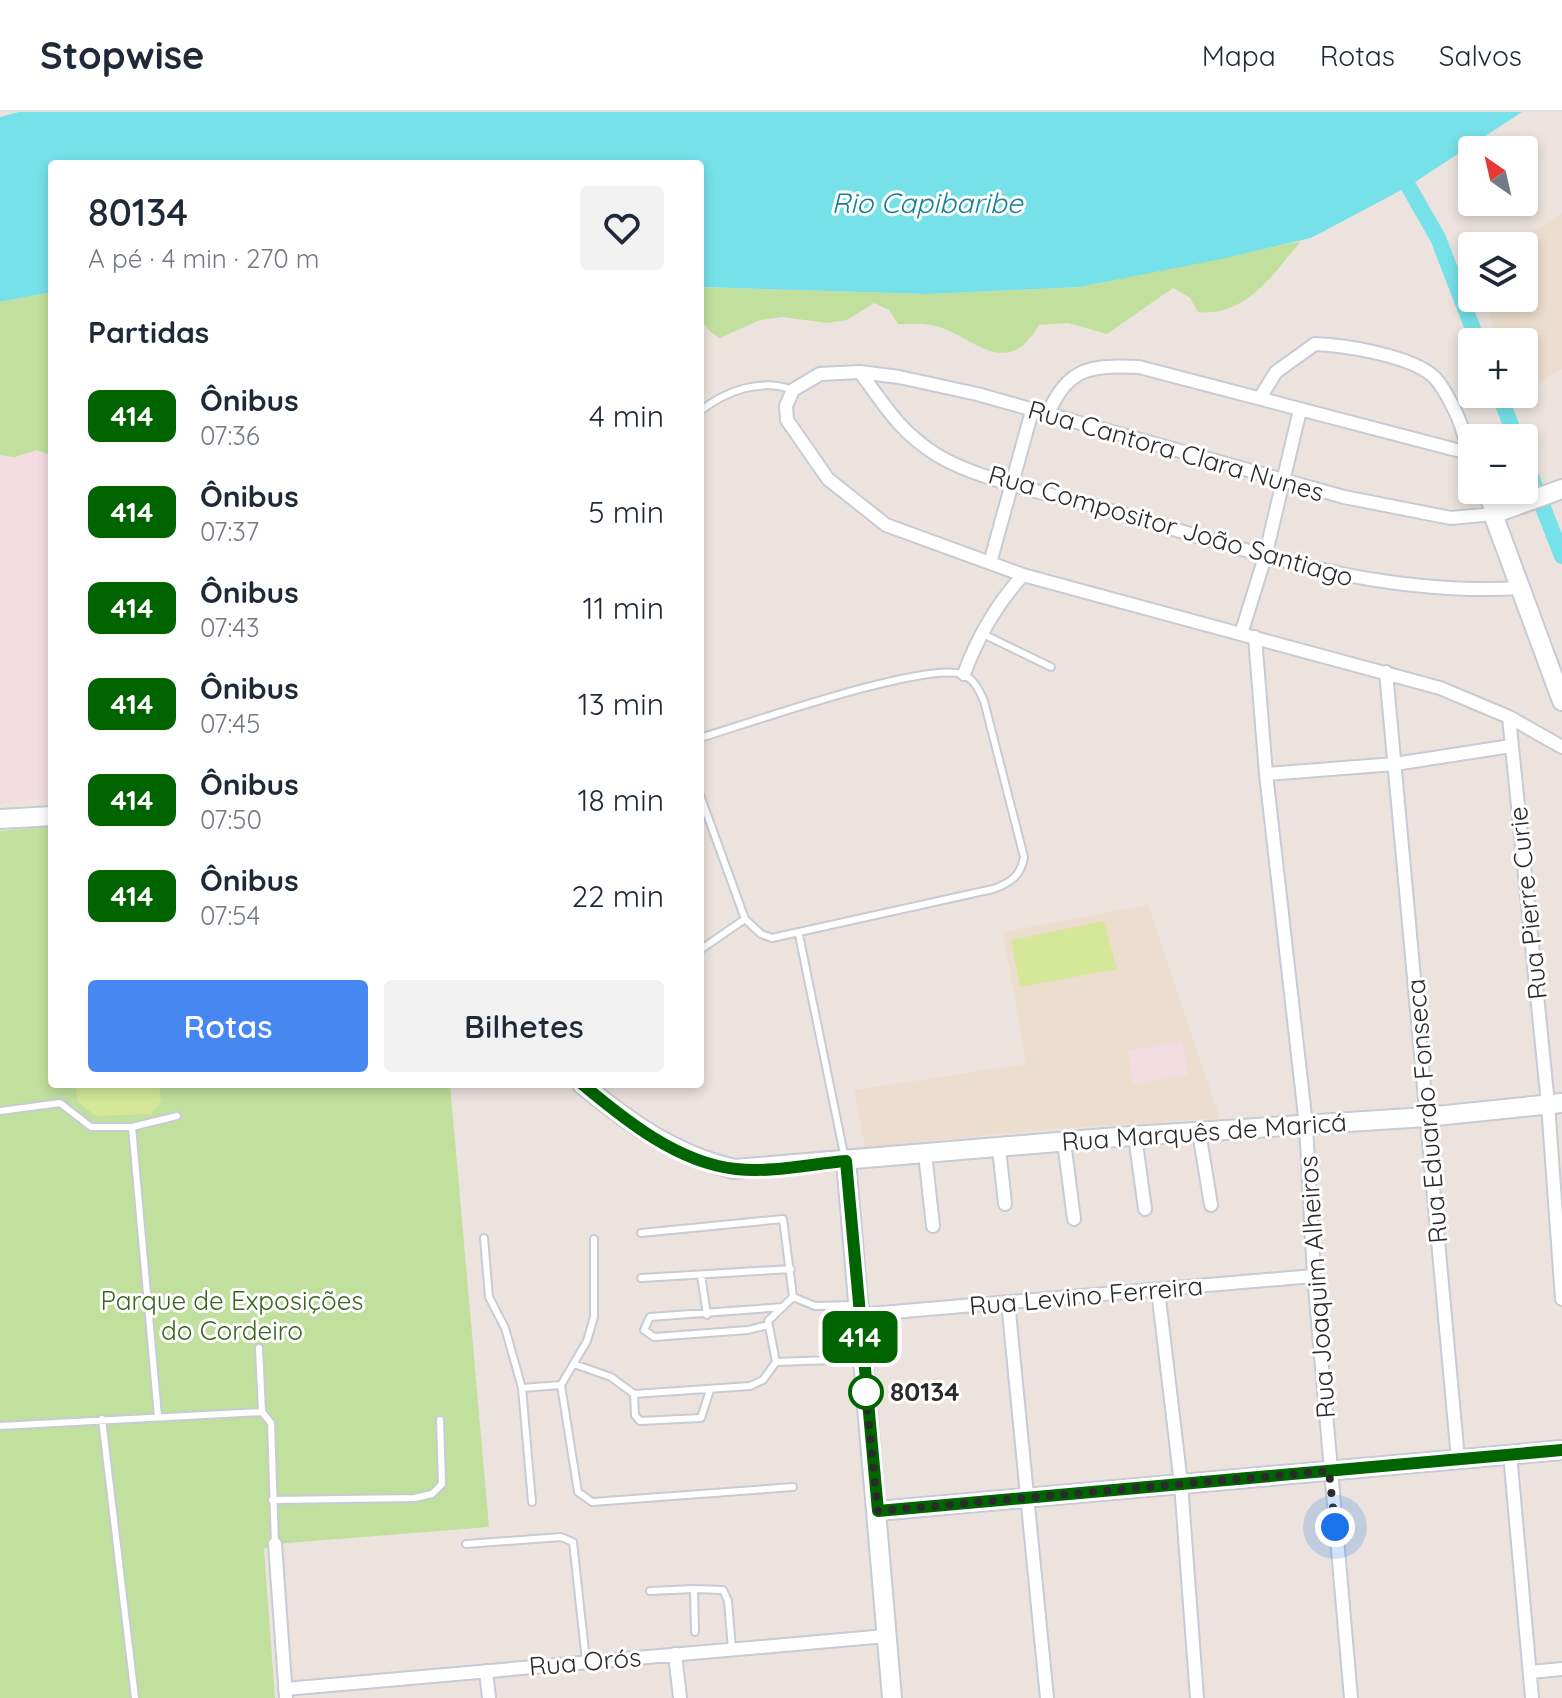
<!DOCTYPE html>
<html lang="pt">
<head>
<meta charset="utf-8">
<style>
  :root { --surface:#fff; --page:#f2f2f3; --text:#1f2937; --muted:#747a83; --line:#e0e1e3; --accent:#4687f1 }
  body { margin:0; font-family:Quicksand,sans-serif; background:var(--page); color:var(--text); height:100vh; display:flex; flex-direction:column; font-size:30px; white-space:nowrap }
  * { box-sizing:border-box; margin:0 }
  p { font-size:26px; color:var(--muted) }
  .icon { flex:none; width:44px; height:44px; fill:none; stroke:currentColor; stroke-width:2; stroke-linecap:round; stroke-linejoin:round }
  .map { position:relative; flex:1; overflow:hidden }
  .side { position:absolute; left:48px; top:48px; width:656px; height:928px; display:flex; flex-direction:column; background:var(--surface); border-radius:8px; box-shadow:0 4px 12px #0003 }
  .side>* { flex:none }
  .badge { padding:0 16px; border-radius:12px; font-size:28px; line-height:52px }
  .needle { width:52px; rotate:326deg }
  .controls { position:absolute; left:1458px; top:24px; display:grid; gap:16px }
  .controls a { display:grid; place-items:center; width:80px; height:80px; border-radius:8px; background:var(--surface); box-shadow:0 4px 12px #0003; font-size:40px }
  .you { position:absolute; width:40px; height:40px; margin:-20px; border:6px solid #fff; border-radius:50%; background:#1a73e8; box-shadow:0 0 0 12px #1a73e833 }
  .map>.badge { position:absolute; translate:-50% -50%; box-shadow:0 0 0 4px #fff }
  h2 { padding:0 40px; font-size:30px; line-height:72px }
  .round { display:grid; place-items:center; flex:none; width:84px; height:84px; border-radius:8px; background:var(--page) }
  .overview { display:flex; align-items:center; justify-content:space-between; height:136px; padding:0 40px }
  h1 { font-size:38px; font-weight:600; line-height:60px }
  .cta { display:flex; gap:16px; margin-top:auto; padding:16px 40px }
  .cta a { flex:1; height:92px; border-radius:8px; background:var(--accent); color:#fff; font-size:32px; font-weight:600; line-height:92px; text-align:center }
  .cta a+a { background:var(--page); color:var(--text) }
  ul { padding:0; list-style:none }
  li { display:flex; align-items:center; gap:24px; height:96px; padding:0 40px }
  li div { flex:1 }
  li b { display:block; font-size:30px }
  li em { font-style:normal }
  li .badge { min-width:88px; font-weight:700; text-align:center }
  header { display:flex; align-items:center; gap:48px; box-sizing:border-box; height:112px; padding:0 40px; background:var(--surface); border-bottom:2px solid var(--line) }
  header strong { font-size:38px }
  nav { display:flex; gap:44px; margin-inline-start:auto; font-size:28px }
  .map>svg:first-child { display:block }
</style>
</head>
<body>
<header>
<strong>Stopwise</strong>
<nav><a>Mapa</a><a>Rotas</a><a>Salvos</a></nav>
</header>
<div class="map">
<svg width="1562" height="1586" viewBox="0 0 1562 1586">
  <rect width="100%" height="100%" fill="#ece3de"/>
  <path fill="#edddce" d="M1562,101V257L1524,278V230H1499L1483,186H1524V134H1509Z
    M1148,793L1220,1006L1040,1018L865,1035L854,978L1026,952L1003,820Z"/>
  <path fill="#f2dbe1" d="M52,333V686L0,691V335Z
    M1182,929L1188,963L1132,972L1128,939Z"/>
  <path fill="#c1e09d" d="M1301,129C1273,162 1246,205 1198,200L1190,186L1173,176L1107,222L1068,211L1039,213C1004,273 971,219 930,213C920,211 908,213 898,212L889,198L874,191L847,208L827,211L782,205L760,208L720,226C697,214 700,199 700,175L928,182L1079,175Z
    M52,180V344L37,338L15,345L0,343V190Z
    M52,714V972H450L489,1415L275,1432L264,1437L275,1586H0V719Z"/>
  <path fill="#d5e799" d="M1104,809L1117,857L1020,875L1011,828Z
    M75,972H159L161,989L151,1002L96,1004L78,990Z"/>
  <path fill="#76e1e9" d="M19,0H1522L1409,74L1311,126L1221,147L1079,175L928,182L700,175V52H52V180L0,190V5Z"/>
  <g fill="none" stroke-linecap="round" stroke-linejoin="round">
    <path stroke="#76e1e9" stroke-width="16" d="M1399,58L1438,126L1478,230
      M1499,282L1516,326
      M1524,347L1562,444"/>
    <defs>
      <path id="lane" d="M700,299C726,279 760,266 793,278
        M981,521L1051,555
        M700,626C747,612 923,550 961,562C974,566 979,578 984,589L1024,745C1021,764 1010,771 993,777L772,826L761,822L745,807L700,683
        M799,823L845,1047
        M700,838L745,807
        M0,999L60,991L91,1015H132L177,1004
        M132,1015L158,1304
        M641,1121L783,1107L793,1185L768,1209L776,1250L860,1247
        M484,1126L489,1185L505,1216L522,1276L532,1390
        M594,1127V1205L587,1229L561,1273L578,1380L592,1390L793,1375
        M701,1163L707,1203
        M641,1166L791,1157
        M793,1185L815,1194L854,1193
        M768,1213L748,1218L654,1225L644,1218L650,1205L783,1195
        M259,1236L262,1300
        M574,1252L611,1265L634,1282L750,1274L763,1268L776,1250
        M522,1276L561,1273
        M634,1282L635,1303L640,1309L701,1306L710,1278
        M102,1307L135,1586
        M0,1314L262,1300L271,1311L275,1432
        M272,1388L415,1386L432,1382L442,1372L440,1308
        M466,1432L561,1425L573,1430L586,1549
        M650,1479L694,1477
        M695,1520L694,1477L723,1478L728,1489L732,1537"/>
      <path id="street" d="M860,260C885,294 900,320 937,343C978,368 1051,382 1098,395C1244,436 1368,485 1523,476
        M1260,286L1276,260L1315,232C1345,233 1412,244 1434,265C1444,275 1451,291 1457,303C1464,318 1466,335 1472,350
        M1047,303C1069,255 1089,253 1139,255L1468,341
        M1483,378L1493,402L1451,406L1344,385L977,282L899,265L860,260L820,262L793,278L786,294L787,308L828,367L886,413L1023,463L1440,576L1509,605L1562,635
        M990,451L1032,299
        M1241,522L1265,445L1300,298
        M1255,525L1266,662L1306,1013L1314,1164L1351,1586
        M1386,560L1458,1347
        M964,562C978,524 996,493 1023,463
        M1509,605L1548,992L1562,1187
        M1266,662L1395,652L1511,634
        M1199,1020L1211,1093
        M1135,1024L1145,1097
        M1064,1030L1074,1107
        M999,1036L1005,1092
        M925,1042L933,1114
        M1158,1178L1181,1372L1197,1586
        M1008,1190L1047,1586
        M858,1203L1314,1164
        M1510,1342L1532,1586
        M275,1432L286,1586
        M675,1542L680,1586
        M486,1559L489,1586
        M1530,1560L1562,1557
        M285,1577L886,1524"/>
      <path id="secondary" d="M1562,377L1493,402L1562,589
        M0,707L52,704
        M582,972C629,1011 675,1043 734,1057L1117,1025L1426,1005L1562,991
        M846,1049L892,1586
        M878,1399L1562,1338"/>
    </defs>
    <use href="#lane" stroke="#c6cbd4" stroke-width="10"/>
    <use href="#street" stroke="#c6cbd4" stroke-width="16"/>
    <use href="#secondary" stroke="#c6cbd4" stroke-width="22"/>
    <use href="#lane" stroke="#fff" stroke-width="6"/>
    <use href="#street" stroke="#fff" stroke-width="12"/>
    <use href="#secondary" stroke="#fff" stroke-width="18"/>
  </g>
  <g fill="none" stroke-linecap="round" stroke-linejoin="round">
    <defs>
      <path id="line" d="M582,972C625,1008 678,1051 736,1057C772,1061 810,1052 846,1049L878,1399L1562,1338"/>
    </defs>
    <use href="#line" stroke="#fff" stroke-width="18"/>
    <use href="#line" stroke="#006400" stroke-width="12"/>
    <path stroke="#2b2b2b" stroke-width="8" stroke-dasharray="0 14.4" d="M866,1280L865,1275L878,1399L1329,1359L1335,1415"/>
  </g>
  <circle fill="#fff" stroke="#006400" stroke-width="4" cx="866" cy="1280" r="16"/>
  <g text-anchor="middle" stroke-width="6" stroke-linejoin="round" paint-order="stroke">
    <g font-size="26" fill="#2b2b2b" stroke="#fff">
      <text transform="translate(1176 339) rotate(16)" y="9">Rua Cantora Clara Nunes</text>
      <text transform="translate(1171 414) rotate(16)" y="9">Rua Compositor João Santiago</text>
      <text transform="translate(1528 791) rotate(-96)" y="9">Rua Pierre Curie</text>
      <text transform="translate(1427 999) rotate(-95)" y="9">Rua Eduardo Fonseca</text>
      <text transform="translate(1204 1020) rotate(-4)" y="9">Rua Marquês de Maricá</text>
      <text transform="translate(1317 1175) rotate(-94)" y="9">Rua Joaquim Alheiros</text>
      <text transform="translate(1086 1184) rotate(-5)" y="9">Rua Levino Ferreira</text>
      <text transform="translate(585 1550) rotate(-5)" y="9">Rua Orós</text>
    </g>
    <g font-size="26" fill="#3a651e" stroke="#fff">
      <text x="232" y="1198">Parque de Exposições<tspan x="232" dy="30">do Cordeiro</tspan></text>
    </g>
    <g font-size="26" font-weight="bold" fill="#2b2b2b" stroke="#fff" text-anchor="start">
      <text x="890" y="1289">80134</text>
    </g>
    <g font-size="28" font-style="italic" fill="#148296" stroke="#fff">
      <text x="927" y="101">Rio Capibaribe</text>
    </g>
  </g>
</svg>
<div class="controls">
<a><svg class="needle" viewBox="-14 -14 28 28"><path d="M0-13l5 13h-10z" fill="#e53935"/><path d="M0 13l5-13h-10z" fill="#747a83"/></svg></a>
<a><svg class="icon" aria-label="layers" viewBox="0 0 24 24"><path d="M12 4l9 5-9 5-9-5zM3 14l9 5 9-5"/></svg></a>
<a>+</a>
<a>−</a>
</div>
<div class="you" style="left:1335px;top:1415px"></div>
<b class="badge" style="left:860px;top:1225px;background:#006400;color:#fff">414</b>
<section class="side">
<div class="overview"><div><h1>80134</h1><p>A pé · 4 min · 270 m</p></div><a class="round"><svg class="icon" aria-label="heart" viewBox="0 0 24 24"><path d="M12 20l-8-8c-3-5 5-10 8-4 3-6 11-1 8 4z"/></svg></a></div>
<h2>Partidas</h2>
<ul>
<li><span class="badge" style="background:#006400;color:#fff">414</span><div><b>Ônibus</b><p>07:36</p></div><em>4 min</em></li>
<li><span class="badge" style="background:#006400;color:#fff">414</span><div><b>Ônibus</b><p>07:37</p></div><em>5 min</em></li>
<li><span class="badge" style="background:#006400;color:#fff">414</span><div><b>Ônibus</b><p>07:43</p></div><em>11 min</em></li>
<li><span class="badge" style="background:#006400;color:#fff">414</span><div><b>Ônibus</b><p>07:45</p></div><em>13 min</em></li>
<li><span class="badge" style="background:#006400;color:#fff">414</span><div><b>Ônibus</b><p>07:50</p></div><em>18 min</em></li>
<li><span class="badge" style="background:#006400;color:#fff">414</span><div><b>Ônibus</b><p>07:54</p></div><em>22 min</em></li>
</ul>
<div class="cta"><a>Rotas</a><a>Bilhetes</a></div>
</section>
</div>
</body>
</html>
